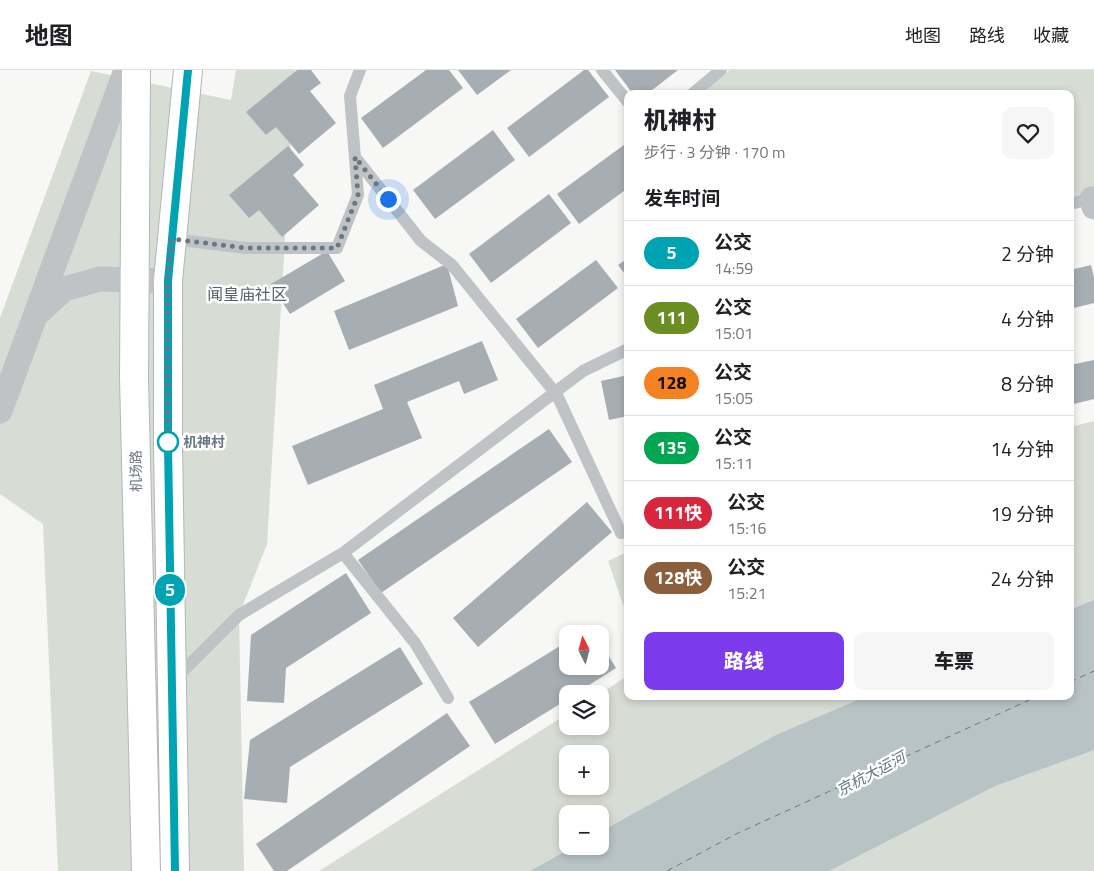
<!DOCTYPE html>
<html lang="zh">
<head>
<meta charset="utf-8">
<style>
  :root { --surface:#fff; --page:#f6f6f6; --text:#202124; --muted:#757577; --line:#e0e0e0; --accent:#7c3aed }
  body { margin:0; font-family:"Titillium Web","Noto Sans SC",sans-serif; background:var(--page); color:var(--text); height:100vh; display:flex; flex-direction:column; font-size:19px; white-space:nowrap }
  * { box-sizing:border-box; margin:0 }
  p { font-size:16px; color:var(--muted) }
  .icon { flex:none; width:28px; height:28px; fill:none; stroke:currentColor; stroke-width:2; stroke-linecap:round; stroke-linejoin:round }
  .map { position:relative; flex:1; overflow:hidden }
  .panel { position:absolute; left:624px; top:20px; width:450px; height:610px; display:flex; flex-direction:column; background:var(--surface); border-radius:10px; box-shadow:0 2px 8px #0003 }
  .panel>* { flex:none }
  .badge { padding:0 10px; border-radius:16px; font-size:18px; line-height:32px }
  .needle { width:32px; rotate:354deg }
  .buttons { position:absolute; left:559px; top:555px; display:grid; gap:10px }
  .buttons a { display:grid; place-items:center; width:50px; height:50px; border-radius:10px; background:var(--surface); box-shadow:0 2px 8px #0003; font-size:25px }
  .you { position:absolute; width:25px; height:25px; margin:-12px; border:4px solid #fff; border-radius:50%; background:#1a73e8; box-shadow:0 0 0 8px #1a73e833 }
  .map>.badge { position:absolute; translate:-50% -50%; box-shadow:0 0 0 2px #fff }
  h2 { padding:0 20px; font-size:19px; line-height:45px }
  .round { display:grid; place-items:center; flex:none; width:52px; height:52px; border-radius:10px; background:var(--page) }
  .summary { display:flex; align-items:center; justify-content:space-between; height:85px; padding:0 20px }
  h1 { font-size:24px; font-weight:800; line-height:38px }
  .action { display:flex; gap:10px; margin-top:auto; padding:10px 20px }
  .action a { flex:1; height:58px; border-radius:10px; background:var(--accent); color:#fff; font-size:20px; font-weight:800; line-height:58px; text-align:center }
  .action a+a { background:var(--page); color:var(--text) }
  ul { padding:0; list-style:none }
  li { display:flex; align-items:center; gap:15px; height:65px; padding:0 20px; border-top:1px solid var(--line) }
  li div { flex:1 }
  li b { display:block; font-size:19px }
  li em { font-style:normal }
  li .badge { min-width:55px; font-weight:700; text-align:center }
  header { display:flex; align-items:center; gap:30px; box-sizing:border-box; height:70px; padding:0 25px; background:var(--surface); border-bottom:1px solid var(--line) }
  header strong { font-size:24px }
  nav { display:flex; gap:28px; margin-inline-start:auto; font-size:18px }
  .map>svg:first-child { display:block }
</style>
</head>
<body>
<header>
<strong>地图</strong>
<nav><a>地图</a><a>路线</a><a>收藏</a></nav>
</header>
<div class="map">
<svg width="1094" height="801" viewBox="0 0 1094 801">
  <rect width="100%" height="100%" fill="#f7f7f5"/>
  <path fill="#d7dcd4" fill-rule="evenodd" d="M236,0H295L267,474L239,545L244,801H58L43,454L0,424V248L91,1L231,30Z
    M730,0H1094V128L1070,134V24H700Z
    M1094,351V801H319L567,644L568,656H600V624L627,606L628,626H1070V357ZM568,684H600V716H568ZM568,744H600V776H568Z
    M627,482V546L608,491Z"/>
  <path fill="#b8c3c6" d="M1094,530V680L995,716L829,801H530L575,776H600V762L776,665L867,626H1070V540Z"/>
  <g fill="none" stroke-linecap="round" stroke-linejoin="round">
    <path stroke="#65787f" stroke-width="1" stroke-dasharray="6 5" stroke-linecap="butt" d="M1070,612L1094,601
      M667,801L736,764L1038,626"/>
  </g>
  <path fill="#a7aeb3" d="M297,0H311L321,13L310,21L336,53L299,84L276,57L266,65L246,42Z
    M426,0H449L463,18L383,78L361,48Z
    M458,0H511L477,25Z
    M584,0H588L609,27L529,87L507,58Z
    M615,0H678L647,24H633Z
    M493,60L515,90L435,149L413,120Z
    M628,72V118L579,154L557,124Z
    M288,76L304,95L293,105L319,135L282,167L259,140L249,148L229,125Z
    M549,124L571,153L491,213L469,184Z
    M327,181L345,211L290,244L271,214Z
    M628,188V208L618,195Z
    M596,190L618,218L538,278L516,249Z
    M447,194L458,236L349,280L334,241Z
    M1091,195L1094,207V233L1070,239V200Z
    M482,271L498,310L464,324L459,311L407,332L422,368L308,415L292,376L383,339L374,315Z
    M1094,290V329L1070,335V295Z
    M628,305V346L609,350L601,311Z
    M549,359L572,392L381,523L358,490Z
    M587,432L612,462L478,577L453,548Z
    M346,503L371,543L286,598L284,633L247,631L251,565Z
    M590,557L595,564H579Z
    M568,571V596H600V572L616,598L575,624H568V629L495,674L469,632Z
    M400,577L423,614L290,697L287,733L244,729L250,670Z
    M447,643L470,676L287,801H274L256,774Z"/>
  <g fill="none" stroke-linecap="round" stroke-linejoin="round">
    <defs>
      <path id="primary" d="M136,0L134,308L146,801
        M175,801L168,375V211L188,0"/>
    </defs>
    <use href="#primary" stroke="#b2b7ba" stroke-width="30"/>
    <path stroke="#bfc3c6" stroke-width="12" d="M602,0L628,32
      M692,24L721,0
      M355,87L421,171L452,195L557,325L621,463
      M1070,134L1094,128
      M172,169L246,178H337L358,125L350,26L360,0
      M343,483L415,573L448,628
      M175,609L239,545L343,483L583,301L628,279"/>
    <path stroke="#bfc3c6" stroke-width="25" d="M1092,129L1094,137
      M40,241L64,219L100,209L168,211
      M0,341L126,0"/>
    <use href="#primary" stroke="#fff" stroke-width="28"/>
  </g>
  <g fill="none" stroke-linecap="round" stroke-linejoin="round">
    <defs>
      <path id="line" d="M175,801L168,375V211L188,0"/>
    </defs>
    <use href="#line" stroke="#fff" stroke-width="11"/>
    <use href="#line" stroke="#00a3b4" stroke-width="8"/>
    <path stroke="#697883" stroke-width="5" stroke-dasharray="0 9" d="M168,372V375V211L172,169L246,178H337L358,125L355,87L388,129"/>
  </g>
  <circle fill="#fff" stroke="#00a3b4" stroke-width="2.5" cx="168" cy="372" r="10"/>
  <g text-anchor="middle" stroke-width="5" stroke-linejoin="round" paint-order="stroke">
    <g font-size="14" font-weight="bold" fill="#697883" stroke="#fff" text-anchor="start">
      <text x="183" y="377">机神村</text>
    </g>
    <g font-size="14" fill="#697883" stroke="#fff">
      <text transform="translate(136 401) rotate(-91)" y="5">机场路</text>
    </g>
    <g font-size="15" font-style="italic" fill="#65787f" stroke="#fff">
      <text transform="translate(871 704) rotate(-28)" y="5">京杭大运河</text>
    </g>
    <g font-size="16" fill="#566168" stroke="#fff">
      <text x="247" y="230">闻皇庙社区</text>
    </g>
  </g>
</svg>
<div class="buttons">
<a><svg class="needle" viewBox="-14 -14 28 28"><path d="M0-13l5 13h-10z" fill="#e53935"/><path d="M0 13l5-13h-10z" fill="#757577"/></svg></a>
<a><svg class="icon" aria-label="layers" viewBox="0 0 24 24"><path d="M12 4l9 5-9 5-9-5zM3 14l9 5 9-5"/></svg></a>
<a>+</a>
<a>−</a>
</div>
<div class="you" style="left:388px;top:129px"></div>
<b class="badge" style="left:170px;top:520px;background:#00a3b4;color:#fff">5</b>
<section class="panel">
<div class="summary"><div><h1>机神村</h1><p>步行 · 3 分钟 · 170 m</p></div><a class="round"><svg class="icon" aria-label="heart" viewBox="0 0 24 24"><path d="M12 20l-8-8c-3-5 5-10 8-4 3-6 11-1 8 4z"/></svg></a></div>
<h2>发车时间</h2>
<ul>
<li><span class="badge" style="background:#00a3b4;color:#fff">5</span><div><b>公交</b><p>14:59</p></div><em>2 分钟</em></li>
<li><span class="badge" style="background:#6b8e23;color:#fff">111</span><div><b>公交</b><p>15:01</p></div><em>4 分钟</em></li>
<li><span class="badge" style="background:#f58220;color:#111">128</span><div><b>公交</b><p>15:05</p></div><em>8 分钟</em></li>
<li><span class="badge" style="background:#00a651;color:#fff">135</span><div><b>公交</b><p>15:11</p></div><em>14 分钟</em></li>
<li><span class="badge" style="background:#d7263d;color:#fff">111快</span><div><b>公交</b><p>15:16</p></div><em>19 分钟</em></li>
<li><span class="badge" style="background:#8b5e3c;color:#fff">128快</span><div><b>公交</b><p>15:21</p></div><em>24 分钟</em></li>
</ul>
<div class="action"><a>路线</a><a>车票</a></div>
</section>
</div>
</body>
</html>
